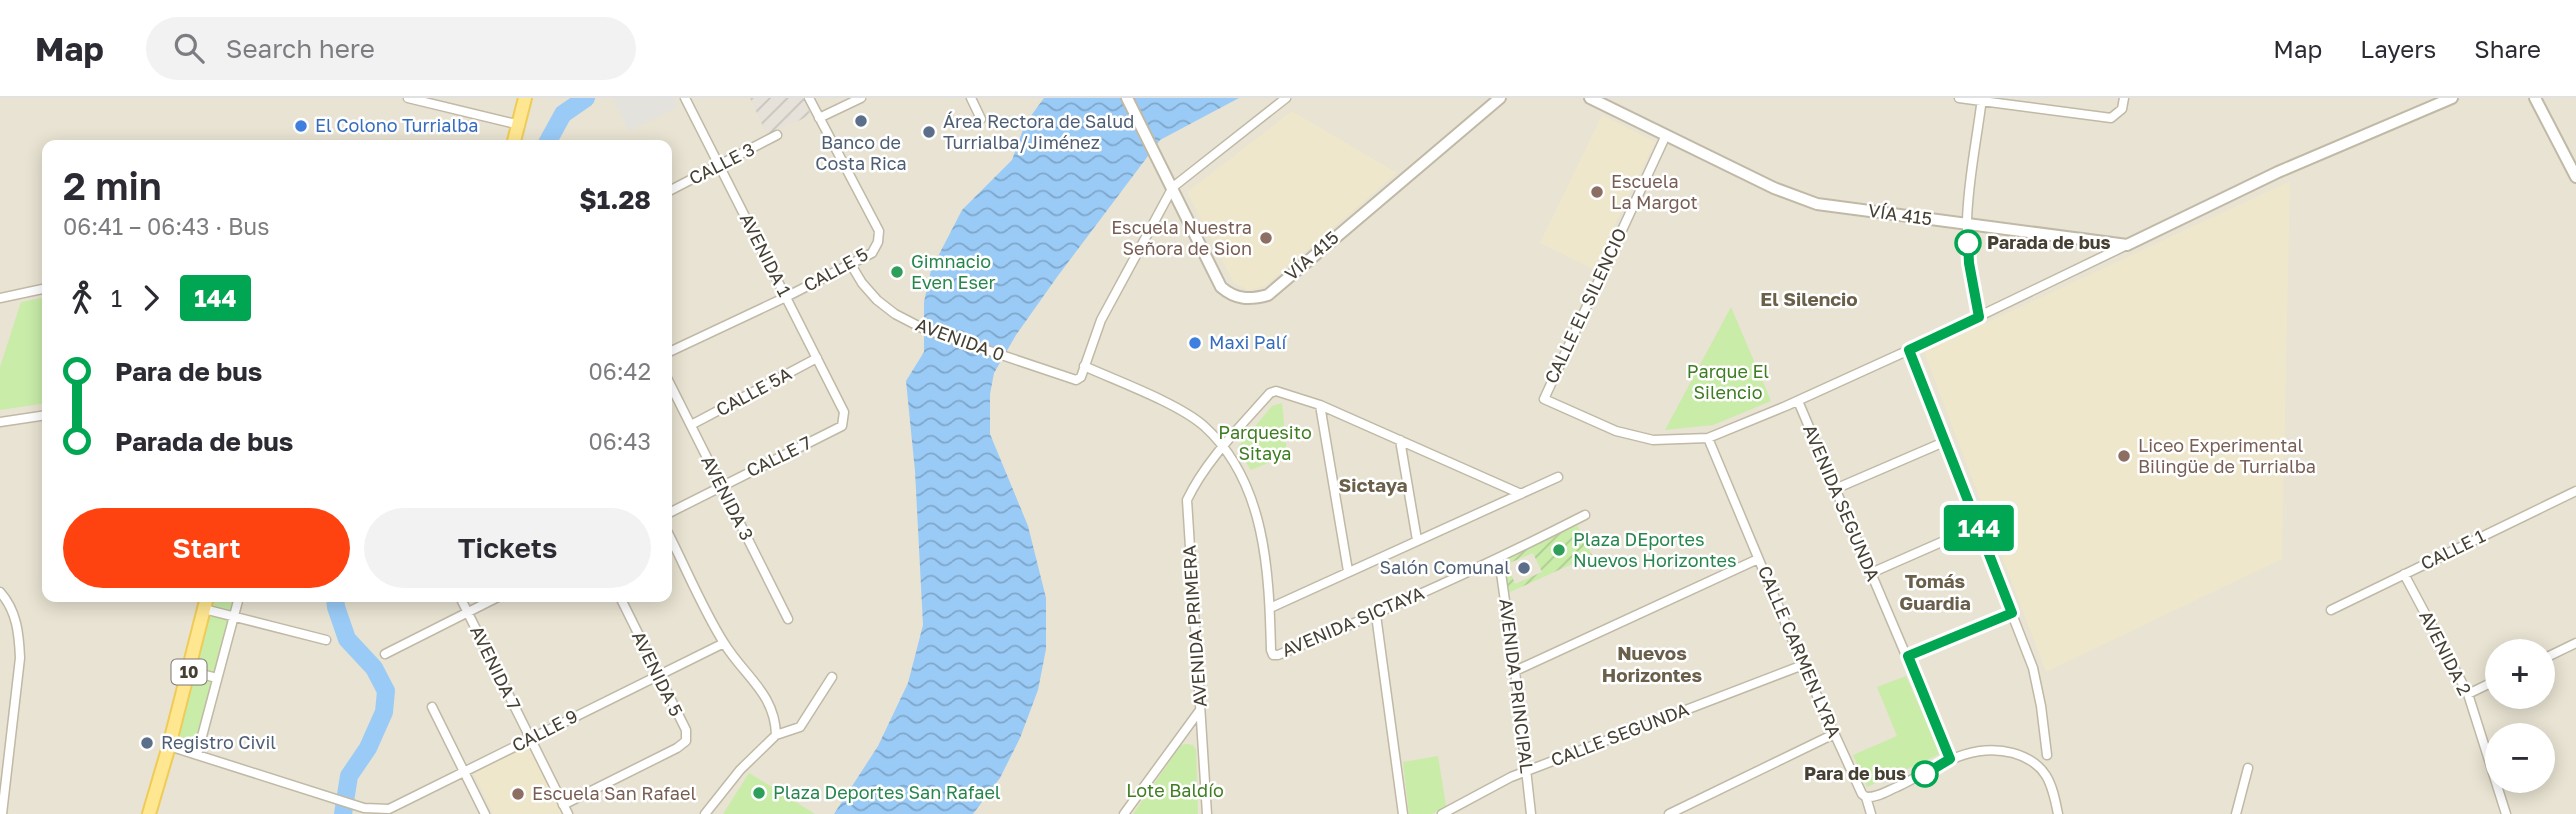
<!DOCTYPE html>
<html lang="en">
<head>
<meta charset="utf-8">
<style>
  :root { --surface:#fff; --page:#f2f2f3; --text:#2b2b33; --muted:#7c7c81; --line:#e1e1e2; --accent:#ff4310 }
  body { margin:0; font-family:"Golos Text",sans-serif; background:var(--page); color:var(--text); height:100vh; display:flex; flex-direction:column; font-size:26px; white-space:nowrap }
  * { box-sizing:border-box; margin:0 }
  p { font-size:23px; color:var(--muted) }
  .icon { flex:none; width:38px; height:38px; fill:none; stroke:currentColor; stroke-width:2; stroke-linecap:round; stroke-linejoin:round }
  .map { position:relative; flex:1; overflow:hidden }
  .side { position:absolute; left:42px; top:42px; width:630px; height:462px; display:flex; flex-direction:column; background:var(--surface); border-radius:14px; box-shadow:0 4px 18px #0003 }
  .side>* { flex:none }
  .badge { padding:0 14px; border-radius:5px; font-size:24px; line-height:46px }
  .fabs { position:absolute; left:2485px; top:541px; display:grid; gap:14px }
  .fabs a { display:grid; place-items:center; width:70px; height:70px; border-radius:50%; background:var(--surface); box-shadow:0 4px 18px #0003; font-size:35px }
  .map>.badge { position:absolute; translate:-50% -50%; box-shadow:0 0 0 4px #fff }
  .legs { display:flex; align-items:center; gap:10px; height:77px; padding:0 21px; font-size:23px }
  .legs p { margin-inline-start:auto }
  .headline { display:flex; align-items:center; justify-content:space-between; height:119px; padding:0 21px }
  h1 { font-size:38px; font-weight:600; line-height:52px }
  .button { display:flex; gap:14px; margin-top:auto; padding:14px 21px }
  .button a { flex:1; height:80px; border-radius:42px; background:var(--accent); color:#fff; font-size:28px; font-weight:600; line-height:80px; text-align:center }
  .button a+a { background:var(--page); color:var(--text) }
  ul { padding:0 21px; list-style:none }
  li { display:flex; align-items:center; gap:24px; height:70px; font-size:26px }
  li i { display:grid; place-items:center; width:10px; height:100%; margin:0 9px; background:currentColor }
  li i::after { content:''; width:18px; height:18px; margin:-9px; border:5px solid; border-radius:50%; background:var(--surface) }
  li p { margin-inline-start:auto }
  li:first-child i { background:linear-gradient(#0000 50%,currentColor 0) }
  li:last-child i { background:linear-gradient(currentColor 50%,#0000 0) }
  header { display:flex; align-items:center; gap:42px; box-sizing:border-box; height:98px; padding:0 35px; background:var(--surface); border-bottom:2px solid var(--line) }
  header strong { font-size:33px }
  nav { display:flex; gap:38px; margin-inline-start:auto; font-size:24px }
  .search { width:490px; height:63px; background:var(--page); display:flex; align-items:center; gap:18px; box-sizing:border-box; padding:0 24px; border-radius:38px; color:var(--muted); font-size:26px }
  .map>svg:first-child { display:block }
</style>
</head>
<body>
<header>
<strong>Map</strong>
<div class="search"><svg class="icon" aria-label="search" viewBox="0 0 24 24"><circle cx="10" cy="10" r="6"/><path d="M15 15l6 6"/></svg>Search here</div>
<nav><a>Map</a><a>Layers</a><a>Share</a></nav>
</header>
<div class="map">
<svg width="2576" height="716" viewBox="0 0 2576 716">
  <defs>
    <pattern id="industrial-furrows" width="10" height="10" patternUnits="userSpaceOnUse" patternTransform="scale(1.75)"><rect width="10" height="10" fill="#e6e1d9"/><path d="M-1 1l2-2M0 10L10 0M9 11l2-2" fill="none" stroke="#c7c2bb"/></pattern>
    <pattern id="garden-furrows" width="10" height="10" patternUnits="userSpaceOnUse" patternTransform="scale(1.75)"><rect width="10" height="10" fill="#c9eca9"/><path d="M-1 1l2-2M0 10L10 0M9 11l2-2" fill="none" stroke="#aecb92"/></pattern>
    <pattern id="water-waves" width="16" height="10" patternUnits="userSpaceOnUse" patternTransform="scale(1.75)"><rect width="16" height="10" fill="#9acbf7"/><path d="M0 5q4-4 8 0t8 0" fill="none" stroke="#7fa6c9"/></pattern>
  </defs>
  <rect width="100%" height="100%" fill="#f4f0e4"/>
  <path fill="#e8e3d2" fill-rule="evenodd" d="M0,0H2576V716H0ZM47,47H667V499H47ZM2497,553H2543V598H2497ZM2497,637H2543V682H2497Z"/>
  <path fill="url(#industrial-furrows)" d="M750,0H803L811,17L767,37Z"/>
  <path fill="#eee7cc" d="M1292,13L1397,75L1265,188L1249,192L1234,185L1187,94Z
    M1602,17L1655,44L1593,171L1540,145Z
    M2290,83L2282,461L2046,574L1924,254Z
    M530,646L563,716H493L474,676Z"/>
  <path fill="#c9eca9" d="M47,199V305L0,312V269L21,204Z
    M1731,209L1771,303L1713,327L1665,332Z
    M1282,305L1287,357L1251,372L1237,350L1272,308Z
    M211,499H235L196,649L174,643Z
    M1906,578L1940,656L1867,689L1853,657L1897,638L1877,589Z
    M1187,646L1193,647L1196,652L1198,716H1133L1181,647Z
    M1438,658L1446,708L1432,716H1409L1403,664Z
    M749,675L815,716H723Z"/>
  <path fill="url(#garden-furrows)" fill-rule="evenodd" d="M1576,425L1592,457L1508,495L1502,462ZM1533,455L1542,474L1515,486L1507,466Z"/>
  <path fill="#e4e2dd" d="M618,0H673L677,9L629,33L614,2Z"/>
  <path fill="url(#water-waves)" d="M1044,0H1239L1160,42L1057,179L1016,237L994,275L990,296V336L1028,428L1046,500V551L1038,592L1020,640L1000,680L973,716H834L878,648L908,585L923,527L915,373L906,283L924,254V204L931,172L962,112L1012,62L1025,26Z"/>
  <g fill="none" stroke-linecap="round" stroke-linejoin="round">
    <path stroke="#9acbf7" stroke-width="18" d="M546,47L563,16L586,0
      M335,499L336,509L347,541L374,570L386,593L384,614L368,650L349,678L343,716"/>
    <defs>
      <path id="minor" d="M408,0L520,27
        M971,0L981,21
        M1959,0L2111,20L2122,11L2124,0
        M819,20L861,0
        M1666,37L1544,301L1616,333L1653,342L1708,340L1786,308L1909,252L2127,147
        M667,94L777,37
        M850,165L862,185L877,202L895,216L924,231L1076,282L1081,279L1101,222L1173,89L1286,0
        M0,200L47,190
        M1979,219C1973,187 1966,156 1967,123C1968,82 1977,41 1982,0
        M1909,252L2033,570L2041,608L2047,657
        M667,255L786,199L872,155L878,144L879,133L809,0
        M1084,268C1117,283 1178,305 1204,328C1266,384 1269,474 1271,552L1273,557H1278C1383,514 1485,468 1585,417
        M667,280L788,521
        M1798,303L1950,661
        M1320,307L1348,473
        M0,324L47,317
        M691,327L817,260
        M1708,340L1803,567L1862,696L1866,699C1877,700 1887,693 1897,689C1935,671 1969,643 2013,655C2047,665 2052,685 2058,716
        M1400,342L1417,442
        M1835,391L1944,344
        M667,416L842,328L844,314L685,0
        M667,433C686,470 702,510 724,545C744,578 775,595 776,637
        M1499,461L1515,573L1531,716
        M1871,475L1978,428
        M2404,476L2468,596L2506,716
        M0,494C17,513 19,536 20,560L2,716
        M460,499L568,716
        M1270,510L1558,379
        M204,511L326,542
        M2331,512L2576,393
        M1376,517L1403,716
        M385,556L498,499
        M1908,558L2012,515
        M2543,561L2576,545
        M189,573L217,580
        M1515,573L1758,461
        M2468,596L2497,582
        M432,609L485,716
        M169,648L364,710L389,711L724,545
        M197,657L239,499
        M1866,699L1871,716
        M563,707L677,650L686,643V632L620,499
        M705,716L740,672L776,637L800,629L832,579
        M1124,716L1200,612
        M1207,716L1187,402C1206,362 1241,328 1270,295L1276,293L1320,307L1521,396
        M1442,716L1511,679L1803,567
        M1669,716L1834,636
        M2236,716L2248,670"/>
      <path id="tertiary" d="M1127,0L1221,189C1236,202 1250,202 1268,197L1500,0
        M1590,0L1774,90L1817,106L2127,147L2278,74L2452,0
        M2535,0L2576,79"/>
      <path id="primary" d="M513,47L525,0
        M149,716L169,648L207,499"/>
    </defs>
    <use href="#minor" stroke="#c0b9a6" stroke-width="11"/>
    <use href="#tertiary" stroke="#c0b9a6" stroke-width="14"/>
    <use href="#primary" stroke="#efcb57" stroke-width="16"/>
    <use href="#minor" stroke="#fff" stroke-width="8"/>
    <use href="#tertiary" stroke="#fff" stroke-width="10"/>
    <use href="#primary" stroke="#ffe792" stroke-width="12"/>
  </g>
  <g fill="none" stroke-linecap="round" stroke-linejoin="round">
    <defs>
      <path id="line-1" d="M1925,676L1950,661L1908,558L2012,515L1909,252L1979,219L1969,165L1968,145"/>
    </defs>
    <use href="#line-1" stroke="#fff" stroke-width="16"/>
    <use href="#line-1" stroke="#00a651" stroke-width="10"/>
  </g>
  <g fill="#5c6f8a" stroke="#fff" stroke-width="2.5">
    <circle cx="861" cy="23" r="7"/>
    <circle cx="929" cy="34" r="7"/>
    <circle cx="1524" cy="470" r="7"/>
    <circle cx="147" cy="645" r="7"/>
  </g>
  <g fill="#3f7fe0" stroke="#fff" stroke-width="2.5">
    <circle cx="301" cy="28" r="7"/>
    <circle cx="1195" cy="245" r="7"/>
  </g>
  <g fill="#8d6e63" stroke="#fff" stroke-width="2.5">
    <circle cx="1597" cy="94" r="7"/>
    <circle cx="1266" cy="140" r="7"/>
    <circle cx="2124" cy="358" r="7"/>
    <circle cx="518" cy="696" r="7"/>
  </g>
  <g fill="#fff" stroke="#00a651" stroke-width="3.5">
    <circle cx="1968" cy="145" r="12"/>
    <circle cx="1925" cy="676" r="12"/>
  </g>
  <g fill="#2e9e5b" stroke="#fff" stroke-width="2.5">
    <circle cx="897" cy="174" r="7"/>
    <circle cx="1559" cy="452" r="7"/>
    <circle cx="759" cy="695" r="7"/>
  </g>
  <g text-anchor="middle" stroke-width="5" stroke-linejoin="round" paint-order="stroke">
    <rect fill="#fff" stroke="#7e7970" stroke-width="2" x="171.5" y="561.5" width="35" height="25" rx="5"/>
    <g font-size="16" font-weight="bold" fill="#464033">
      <text x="189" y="580">10</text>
    </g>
    <g font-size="18" fill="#4e5e75" stroke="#fff" text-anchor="start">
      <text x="943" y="30">Área Rectora de Salud<tspan x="943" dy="21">Turrialba/Jiménez</tspan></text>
      <text x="861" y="51" text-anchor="middle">Banco de<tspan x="861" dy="21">Costa Rica</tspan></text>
      <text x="1510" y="476" text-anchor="end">Salón Comunal</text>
      <text x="161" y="651">Registro Civil</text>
    </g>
    <g font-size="18" fill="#366cbe" stroke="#fff" text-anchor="start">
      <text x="315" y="34">El Colono Turrialba</text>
      <text x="1209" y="251">Maxi Palí</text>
    </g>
    <g font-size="18" fill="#464033" stroke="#fff">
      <text transform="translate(722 66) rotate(-27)" y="6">CALLE 3</text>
      <text transform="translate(1900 117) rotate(8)" y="6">VÍA 415</text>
      <text transform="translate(765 157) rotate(63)" y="6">AVENIDA 1</text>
      <text transform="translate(1312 158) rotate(-41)" y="6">VÍA 415</text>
      <text transform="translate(836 172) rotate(-29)" y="6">CALLE 5</text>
      <text transform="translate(1586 208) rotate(-65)" y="6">CALLE EL SILENCIO</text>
      <text transform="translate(960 242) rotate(20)" y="6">AVENIDA 0</text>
      <text transform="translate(754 294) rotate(-28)" y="6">CALLE 5A</text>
      <text transform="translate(779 359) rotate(-26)" y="6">CALLE 7</text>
      <text transform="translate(727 400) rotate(63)" y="6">AVENIDA 3</text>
      <text transform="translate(1841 405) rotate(67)" y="6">AVENIDA SEGUNDA</text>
      <text transform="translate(2453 452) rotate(-26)" y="6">CALLE 1</text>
      <text transform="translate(1353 524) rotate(-23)" y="6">AVENIDA SICTAYA</text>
      <text transform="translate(1195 528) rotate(-94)" y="6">AVENIDA PRIMERA</text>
      <text transform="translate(1799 554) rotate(67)" y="6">CALLE CARMEN LYRA</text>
      <text transform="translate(2445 555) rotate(63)" y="6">AVENIDA 2</text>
      <text transform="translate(495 570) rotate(64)" y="6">AVENIDA 7</text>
      <text transform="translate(657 576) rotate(64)" y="6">AVENIDA 5</text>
      <text transform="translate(1516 588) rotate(83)" y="6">AVENIDA PRINCIPAL</text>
      <text transform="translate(545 633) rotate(-27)" y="6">CALLE 9</text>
      <text transform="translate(1620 637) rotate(-21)" y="6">CALLE SEGUNDA</text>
    </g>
    <g font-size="18" fill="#785e54" stroke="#fff" text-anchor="start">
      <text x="1611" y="90">Escuela<tspan x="1611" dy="21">La Margot</tspan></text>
      <text x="1252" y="136" text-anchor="end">Escuela Nuestra<tspan x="1252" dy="21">Señora de Sion</tspan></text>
      <text x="2138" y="354">Liceo Experimental<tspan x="2138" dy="21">Bilingüe de Turrialba</tspan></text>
      <text x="532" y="702">Escuela San Rafael</text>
    </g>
    <g font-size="18" font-weight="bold" fill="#464033" stroke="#fff" text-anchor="start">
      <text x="1987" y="151">Parada de bus</text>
      <text x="1906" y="682" text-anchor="end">Para de bus</text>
    </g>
    <g font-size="18" fill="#27864d" stroke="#fff" text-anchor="start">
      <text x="911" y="170">Gimnacio<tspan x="911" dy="21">Even Eser</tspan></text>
      <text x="1573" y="448">Plaza DEportes<tspan x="1573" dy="21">Nuevos Horizontes</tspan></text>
      <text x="773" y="701">Plaza Deportes San Rafael</text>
    </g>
    <g font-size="18" fill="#3e7d21" stroke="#fff">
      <text x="1728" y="280">Parque El<tspan x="1728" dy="21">Silencio</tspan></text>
      <text x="1265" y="341">Parquesito<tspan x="1265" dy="21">Sitaya</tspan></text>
      <text x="1175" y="699">Lote Baldío</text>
    </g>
    <g font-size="19" font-weight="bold" fill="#6a5f4a" stroke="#fff">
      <text x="1809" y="208">El Silencio</text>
      <text x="1373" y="394">Sictaya</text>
      <text x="1935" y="490">Tomás<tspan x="1935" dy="22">Guardia</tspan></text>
      <text x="1652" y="562">Nuevos<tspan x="1652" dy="22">Horizontes</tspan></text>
    </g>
  </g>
</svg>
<div class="fabs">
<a>+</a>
<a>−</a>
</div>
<b class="badge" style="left:1979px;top:430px;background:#00a651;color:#fff">144</b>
<section class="side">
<div class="headline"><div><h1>2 min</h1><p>06:41 – 06:43 · Bus</p></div><b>$1.28</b></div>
<div class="legs"><svg class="icon" aria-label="walk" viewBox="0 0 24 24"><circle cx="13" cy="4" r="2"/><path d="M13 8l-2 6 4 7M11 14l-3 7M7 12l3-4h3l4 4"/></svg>1<svg class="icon" aria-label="forward" viewBox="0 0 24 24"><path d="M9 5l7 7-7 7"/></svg><b class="badge" style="background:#00a651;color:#fff">144</b></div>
<ul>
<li><i style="color:#00a651"></i><b>Para de bus</b><p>06:42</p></li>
<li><i style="color:#00a651"></i><b>Parada de bus</b><p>06:43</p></li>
</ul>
<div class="button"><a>Start</a><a>Tickets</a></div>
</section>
</div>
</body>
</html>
